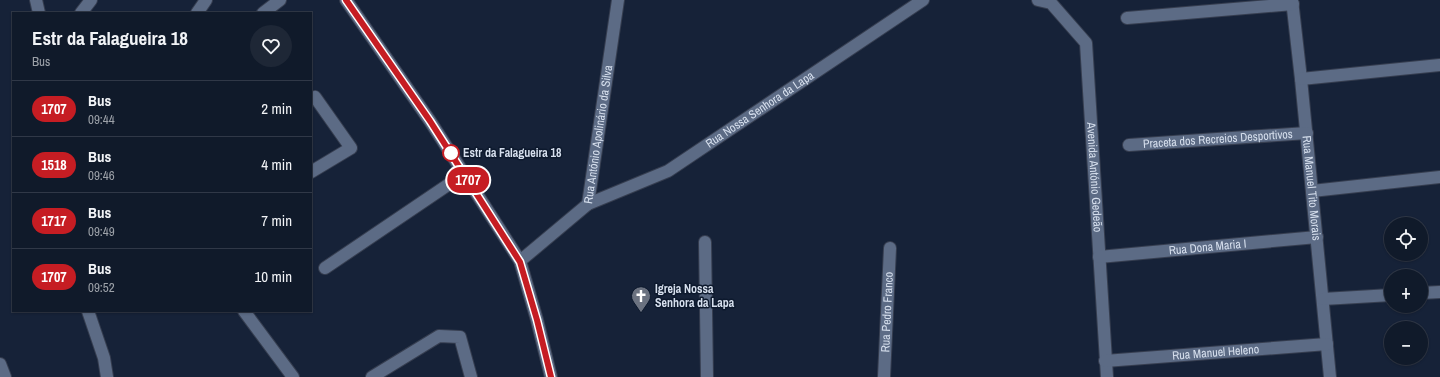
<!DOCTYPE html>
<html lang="en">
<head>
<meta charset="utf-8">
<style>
  :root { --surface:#101a2a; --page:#1e2736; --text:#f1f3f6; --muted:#9ca1a8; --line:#303847 }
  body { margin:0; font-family:"Archivo Narrow",sans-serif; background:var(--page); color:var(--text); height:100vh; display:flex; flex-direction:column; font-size:15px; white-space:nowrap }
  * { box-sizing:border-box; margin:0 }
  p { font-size:13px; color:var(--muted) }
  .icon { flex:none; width:22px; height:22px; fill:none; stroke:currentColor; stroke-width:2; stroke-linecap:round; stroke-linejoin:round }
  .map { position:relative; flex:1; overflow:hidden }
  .panel { position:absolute; left:12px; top:12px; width:300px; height:300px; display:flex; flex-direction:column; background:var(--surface); border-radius:0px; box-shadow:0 1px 3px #0004,0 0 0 1px var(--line) }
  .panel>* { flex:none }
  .badge { padding:0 8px; border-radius:13px; font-size:14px; line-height:26px }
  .tools { position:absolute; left:1384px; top:217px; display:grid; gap:8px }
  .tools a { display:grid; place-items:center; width:44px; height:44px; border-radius:50%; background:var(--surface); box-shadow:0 1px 3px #0004,0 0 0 1px var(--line); font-size:20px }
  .map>.badge { position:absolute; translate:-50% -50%; box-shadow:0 0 0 2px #fff }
  .round { display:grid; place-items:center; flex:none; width:42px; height:42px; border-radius:21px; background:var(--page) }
  .overview { display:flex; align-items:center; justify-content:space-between; height:68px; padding:0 20px }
  h1 { font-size:19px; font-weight:800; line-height:30px }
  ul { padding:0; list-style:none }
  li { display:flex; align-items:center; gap:12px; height:56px; padding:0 20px; border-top:1px solid var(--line) }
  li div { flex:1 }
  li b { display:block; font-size:15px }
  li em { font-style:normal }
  li .badge { min-width:44px; font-weight:700; text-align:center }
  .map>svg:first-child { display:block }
</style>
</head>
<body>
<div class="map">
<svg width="1440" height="377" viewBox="0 0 1440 377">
  <rect width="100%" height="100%" fill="#162238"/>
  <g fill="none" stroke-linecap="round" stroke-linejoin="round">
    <defs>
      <g id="minor">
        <path d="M36,0L39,13"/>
        <path d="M346,0L430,121L520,261L537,320L551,377"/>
        <path id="s1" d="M1038,0L1051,3L1086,43L1107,377"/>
        <path id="s2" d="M1292,0L1301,79L1330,377"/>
        <path d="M81,13L91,0"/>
        <path d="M197,13L206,0"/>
        <path d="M263,13L280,0"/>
        <path d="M1127,18L1293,4"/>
        <path d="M1301,79L1440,65"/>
        <path d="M311,99L315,97L351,148L311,172"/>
        <path id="s3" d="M1129,145L1307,133"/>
        <path d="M1312,191L1440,177"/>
        <path id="s4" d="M588,204L668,171L923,0"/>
        <path d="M705,242L707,377"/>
        <path id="s5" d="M1099,257L1317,237"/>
        <path id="s6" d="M520,261L588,204L618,0"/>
        <path d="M325,268L464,174"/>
        <path d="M1421,293L1440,292"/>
        <path d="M1323,299L1391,295"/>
        <path d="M88,311L104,358L107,377"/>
        <path d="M244,311L293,377"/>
        <path id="s7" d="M1105,361L1327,344"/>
        <path d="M0,364L5,377"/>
        <path d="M372,377L439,336L460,337L471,377"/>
        <path id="s8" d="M884,377L890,248"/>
      </g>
    </defs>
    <use href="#minor" stroke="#363e50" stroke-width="14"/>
    <use href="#minor" stroke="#5c6b85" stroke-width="12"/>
  </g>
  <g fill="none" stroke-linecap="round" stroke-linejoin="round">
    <defs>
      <path id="line" d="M346,0L430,121L520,262L537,320L551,377"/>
    </defs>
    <use href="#line" stroke="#fff" stroke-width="9"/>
    <use href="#line" stroke="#c61d23" stroke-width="6"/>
  </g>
  <defs>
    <symbol id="church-pin" viewBox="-11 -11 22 30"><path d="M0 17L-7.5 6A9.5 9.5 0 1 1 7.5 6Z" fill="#6b7280" stroke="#0d192d"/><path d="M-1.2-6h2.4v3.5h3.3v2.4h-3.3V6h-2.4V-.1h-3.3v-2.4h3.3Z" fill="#fff"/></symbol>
  </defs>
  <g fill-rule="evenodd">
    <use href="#church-pin" x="630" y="285" width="22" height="30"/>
  </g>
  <circle fill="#fff" stroke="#c61d23" stroke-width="2" cx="451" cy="153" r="8"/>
  <g text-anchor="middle" stroke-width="3" stroke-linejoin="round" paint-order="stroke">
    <g font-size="12" fill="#d6dfed" stroke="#0d192d">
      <text dy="4" stroke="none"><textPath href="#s4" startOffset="197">Rua Nossa Senhora da Lapa</textPath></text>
      <text dy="4" stroke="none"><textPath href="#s6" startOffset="159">Rua António Apolinário da Silva</textPath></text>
      <text dy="4" stroke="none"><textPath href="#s3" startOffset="89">Praceta dos Recreios Desportivos</textPath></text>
      <text dy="4" stroke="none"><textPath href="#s1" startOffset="201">Avenida António Gedeão</textPath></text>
      <text dy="4" stroke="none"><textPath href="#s2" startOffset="189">Rua Manuel Tito Morais</textPath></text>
      <text dy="4" stroke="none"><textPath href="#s5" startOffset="109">Rua Dona Maria I</textPath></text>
      <text dy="4" stroke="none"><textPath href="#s8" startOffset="65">Rua Pedro Franco</textPath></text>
      <text dy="4" stroke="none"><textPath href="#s7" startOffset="111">Rua Manuel Heleno</textPath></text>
    </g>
    <g font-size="12" font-weight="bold" fill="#d6dfed" stroke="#0d192d" text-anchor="start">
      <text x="463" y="157">Estr da Falagueira 18</text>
    </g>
    <g font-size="12" font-weight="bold" fill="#d6dfed" stroke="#0d192d" text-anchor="start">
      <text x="655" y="293">Igreja Nossa<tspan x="655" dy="14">Senhora da Lapa</tspan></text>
    </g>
  </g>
</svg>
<div class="tools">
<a><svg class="icon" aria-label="locate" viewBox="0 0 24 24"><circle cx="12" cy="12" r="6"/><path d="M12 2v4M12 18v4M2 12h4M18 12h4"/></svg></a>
<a>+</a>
<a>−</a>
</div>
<b class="badge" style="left:468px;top:180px;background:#c61d23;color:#fff">1707</b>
<section class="panel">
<div class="overview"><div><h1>Estr da Falagueira 18</h1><p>Bus</p></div><a class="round"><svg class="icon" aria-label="heart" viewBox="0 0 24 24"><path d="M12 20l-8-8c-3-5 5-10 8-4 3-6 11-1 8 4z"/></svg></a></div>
<ul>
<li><span class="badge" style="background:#c61d23;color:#fff">1707</span><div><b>Bus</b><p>09:44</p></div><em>2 min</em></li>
<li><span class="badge" style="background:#c61d23;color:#fff">1518</span><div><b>Bus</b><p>09:46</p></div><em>4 min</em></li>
<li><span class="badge" style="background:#c61d23;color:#fff">1717</span><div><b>Bus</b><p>09:49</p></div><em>7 min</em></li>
<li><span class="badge" style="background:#c61d23;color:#fff">1707</span><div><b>Bus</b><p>09:52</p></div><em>10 min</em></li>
</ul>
</section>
</div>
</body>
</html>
